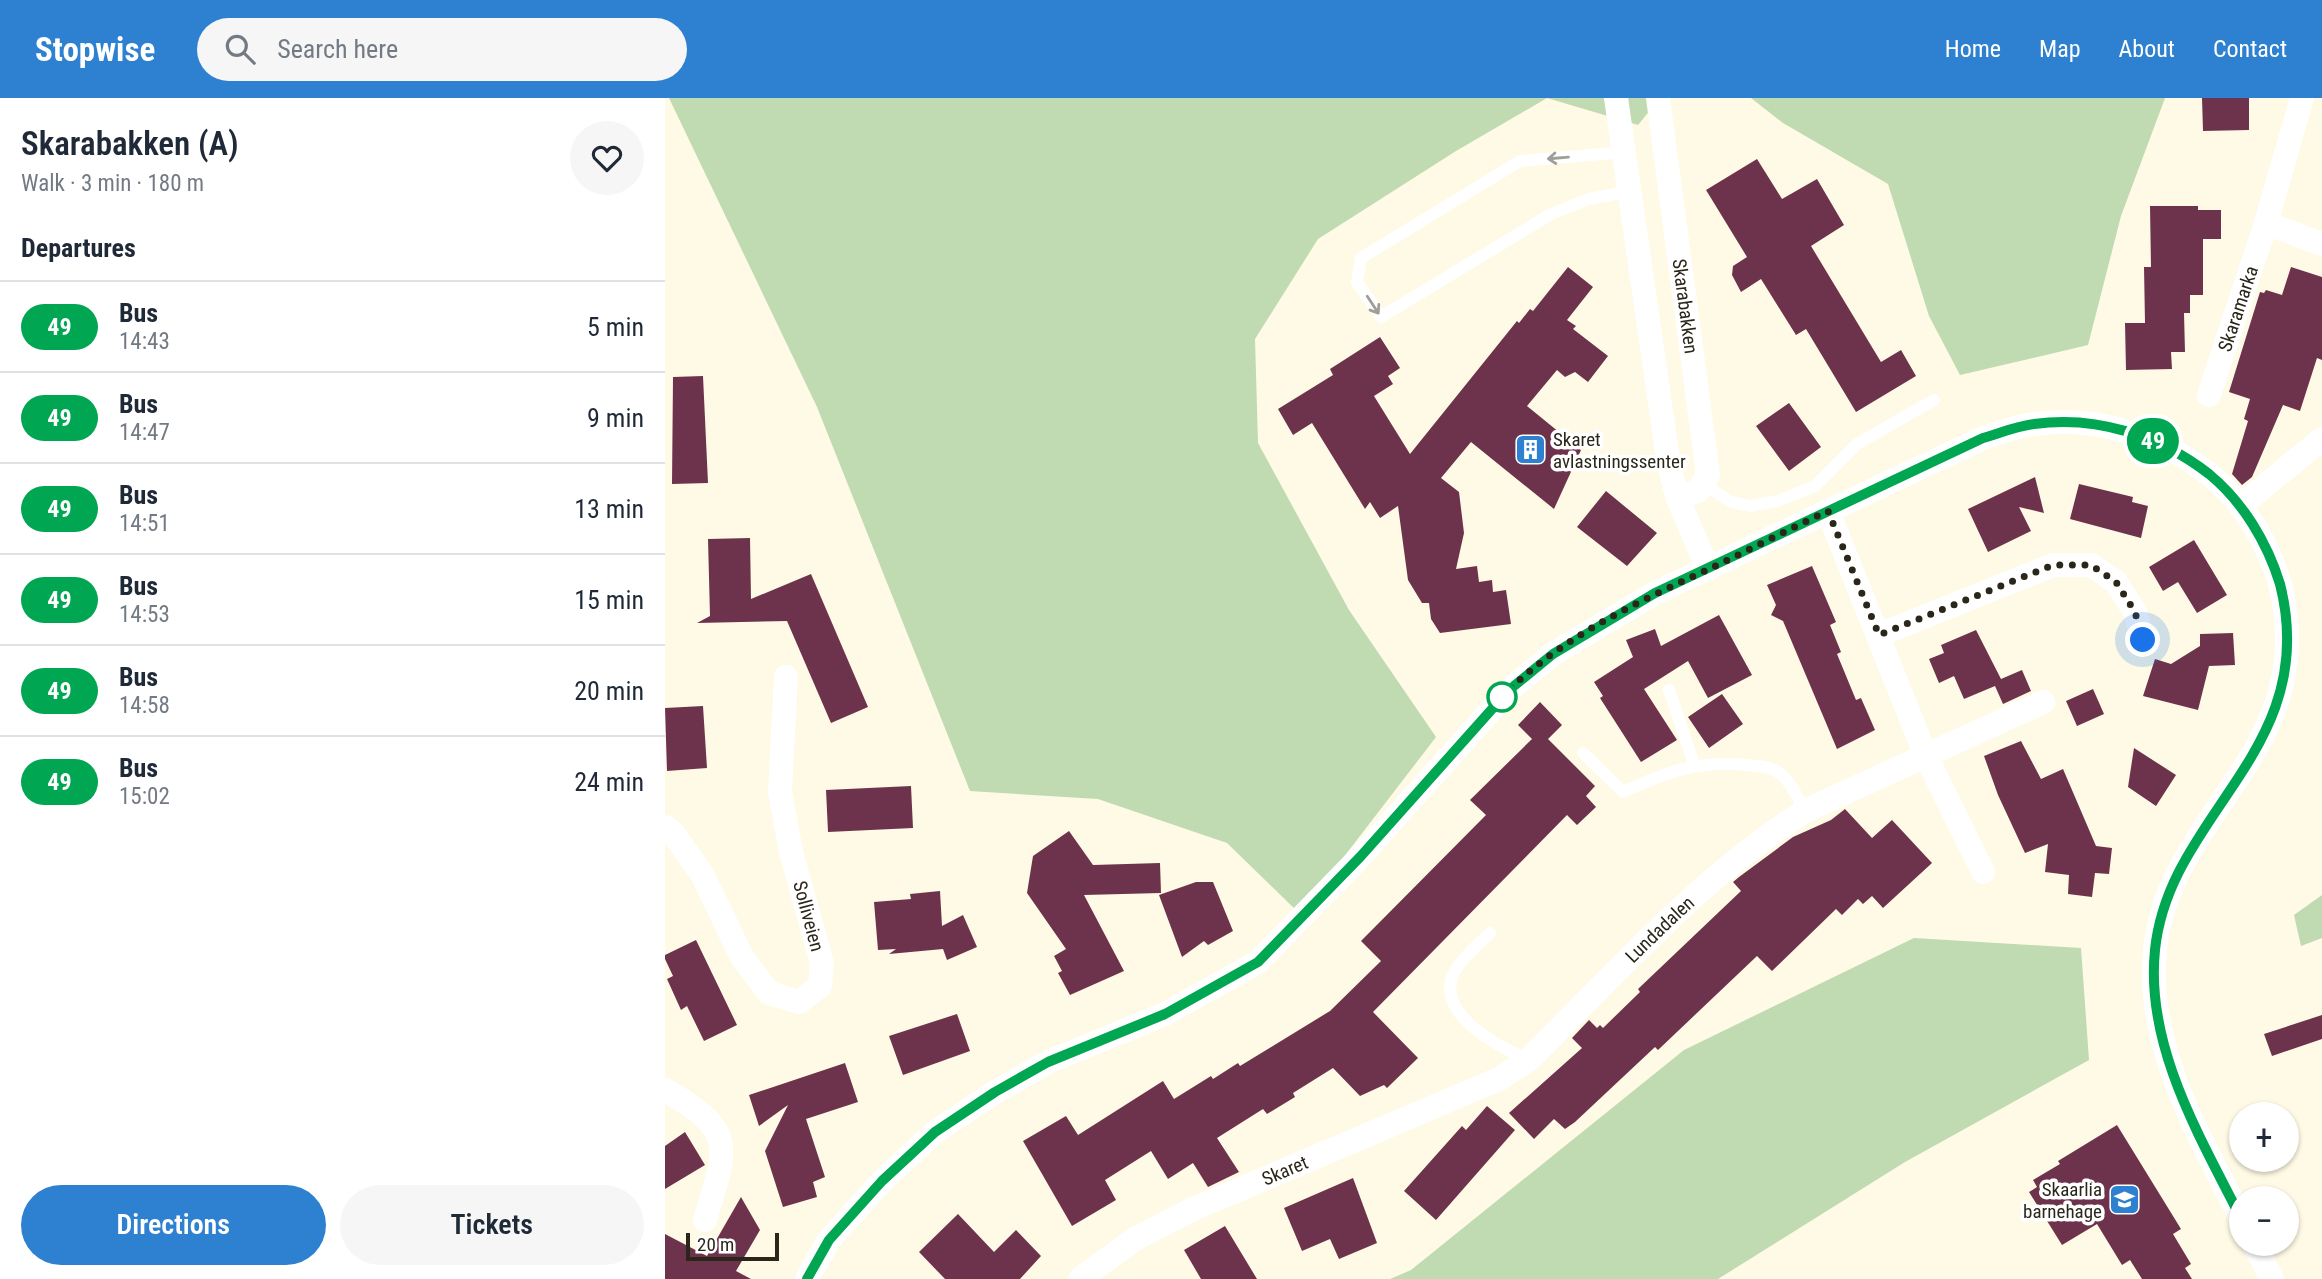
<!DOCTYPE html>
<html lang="en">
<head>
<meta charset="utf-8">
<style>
  :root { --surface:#fff; --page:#f6f6f7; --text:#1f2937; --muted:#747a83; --line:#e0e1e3; --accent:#2e81d0 }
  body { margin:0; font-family:"Roboto Condensed",sans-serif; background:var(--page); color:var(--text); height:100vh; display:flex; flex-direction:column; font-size:26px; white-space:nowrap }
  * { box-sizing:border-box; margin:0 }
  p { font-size:23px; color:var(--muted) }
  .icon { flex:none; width:38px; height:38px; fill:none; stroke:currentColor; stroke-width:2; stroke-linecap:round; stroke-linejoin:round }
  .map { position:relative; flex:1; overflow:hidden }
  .panel { display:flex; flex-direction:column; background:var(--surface); width:665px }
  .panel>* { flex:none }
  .badge { padding:0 14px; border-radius:23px; font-size:24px; line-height:46px }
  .controls { position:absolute; left:1564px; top:1004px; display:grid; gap:14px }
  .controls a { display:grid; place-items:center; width:70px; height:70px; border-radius:50%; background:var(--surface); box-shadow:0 2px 5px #0004; font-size:35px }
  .scale { position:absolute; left:21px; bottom:18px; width:93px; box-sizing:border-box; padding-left:7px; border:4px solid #2a271a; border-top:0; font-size:19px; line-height:24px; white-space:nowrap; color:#2a271a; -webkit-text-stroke:5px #fff; paint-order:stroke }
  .you { position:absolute; width:35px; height:35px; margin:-18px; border:5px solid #fff; border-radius:50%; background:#1a73e8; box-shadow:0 0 0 10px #1a73e833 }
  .map>.badge { position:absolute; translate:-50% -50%; box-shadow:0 0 0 4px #fff }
  h2 { padding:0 21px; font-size:26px; line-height:63px }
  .round { display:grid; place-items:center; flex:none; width:74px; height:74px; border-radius:37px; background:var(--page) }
  .head { display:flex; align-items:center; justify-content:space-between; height:119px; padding:0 21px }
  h1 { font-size:33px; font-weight:600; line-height:52px }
  .button { display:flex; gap:14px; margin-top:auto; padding:14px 21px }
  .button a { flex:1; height:80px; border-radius:42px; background:var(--accent); color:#fff; font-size:28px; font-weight:600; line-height:80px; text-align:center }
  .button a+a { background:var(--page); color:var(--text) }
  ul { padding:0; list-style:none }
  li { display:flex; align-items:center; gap:21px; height:91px; padding:0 21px; border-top:2px solid var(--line) }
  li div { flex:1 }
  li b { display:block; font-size:26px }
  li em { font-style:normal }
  li .badge { min-width:77px; font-weight:700; text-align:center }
  header { display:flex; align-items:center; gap:42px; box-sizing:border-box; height:98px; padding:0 35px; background:var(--accent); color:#fff }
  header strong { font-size:33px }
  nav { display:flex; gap:38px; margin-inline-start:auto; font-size:24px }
  .search { width:490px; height:63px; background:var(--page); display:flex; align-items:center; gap:18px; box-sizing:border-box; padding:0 24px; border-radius:38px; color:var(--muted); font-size:26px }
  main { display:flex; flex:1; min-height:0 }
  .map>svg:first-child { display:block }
</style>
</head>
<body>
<header>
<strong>Stopwise</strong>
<div class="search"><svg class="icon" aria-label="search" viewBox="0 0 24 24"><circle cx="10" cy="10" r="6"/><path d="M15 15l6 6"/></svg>Search here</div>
<nav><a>Home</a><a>Map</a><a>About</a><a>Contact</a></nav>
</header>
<main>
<section class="panel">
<div class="head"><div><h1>Skarabakken (A)</h1><p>Walk · 3 min · 180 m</p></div><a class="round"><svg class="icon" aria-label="heart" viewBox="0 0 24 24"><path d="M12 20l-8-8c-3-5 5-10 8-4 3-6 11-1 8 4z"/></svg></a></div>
<h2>Departures</h2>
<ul>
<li><span class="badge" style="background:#00a651;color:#fff">49</span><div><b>Bus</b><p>14:43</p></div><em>5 min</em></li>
<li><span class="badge" style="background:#00a651;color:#fff">49</span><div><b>Bus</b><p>14:47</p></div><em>9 min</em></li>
<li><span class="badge" style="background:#00a651;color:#fff">49</span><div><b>Bus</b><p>14:51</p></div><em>13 min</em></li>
<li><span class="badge" style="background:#00a651;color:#fff">49</span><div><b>Bus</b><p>14:53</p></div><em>15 min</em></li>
<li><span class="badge" style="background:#00a651;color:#fff">49</span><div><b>Bus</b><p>14:58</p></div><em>20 min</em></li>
<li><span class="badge" style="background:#00a651;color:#fff">49</span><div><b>Bus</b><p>15:02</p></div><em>24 min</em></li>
</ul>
<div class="button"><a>Directions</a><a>Tickets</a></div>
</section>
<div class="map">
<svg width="1657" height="1181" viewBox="0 0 1657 1181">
  <rect width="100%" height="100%" fill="#fefae5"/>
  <path fill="#c0dab2" d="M4,0H882L791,53L653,141L590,241L593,345L684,512L771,639L635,816L562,745L433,701L305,693L152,309Z
    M882,0H995L973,27Z
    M1086,0H1500L1456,118L1423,247L1295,277L1264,218L1223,86L1118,25Z
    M1657,797V840L1636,848L1629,817Z
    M1249,840L1416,850L1424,962L1240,1064L1053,1181H725L746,1172L1019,952Z"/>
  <path fill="#6e334c" d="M1537,0H1584V32L1538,33Z
    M1092,61L1117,101L1152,81L1179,127L1146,148L1216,264L1236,252L1251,278L1191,314L1141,231L1131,237L1096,181L1076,194L1067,177L1068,168L1082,159L1041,92Z
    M1485,108H1533V112H1556V141H1538V197H1525V215H1519L1520,254H1506L1507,271L1461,272L1460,225H1480L1479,169H1486Z
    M903,169L928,189L902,222L911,228L908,231L943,258L923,284L910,274L900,279L892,272L862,308L916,352L889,411L806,344L776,380L794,394L799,435L791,471L812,468L814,484L827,482L828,494L841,492L846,526L775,535L766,521L764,505H757L743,482L733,408L715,420L705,404L700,411L647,325L628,337L613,311L668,277L665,271L715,239L735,270L723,278L728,286L709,298L745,356L852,223L854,225L865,211L868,213Z
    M1626,169L1657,179V262L1652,260L1635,313L1618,307L1587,379L1577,387L1567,376L1583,323L1579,321L1585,301L1564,294L1595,194L1599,195L1601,192L1617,197Z
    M38,278L43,385L7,386L8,279Z
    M1124,305L1156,349L1124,373L1091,328Z
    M1370,379L1379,415L1354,409L1366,433L1323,454L1303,411Z
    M1414,386L1468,399L1467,404L1483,408L1476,440L1405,421Z
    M941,393L992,435L962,468L912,429Z
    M85,440L86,501L146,476L203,609L166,625L122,523L32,525L45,518L43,441Z
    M1529,442L1562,497L1532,515L1513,484L1498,493L1484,469Z
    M1147,468L1171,524L1165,527L1176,554L1172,556L1191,602L1196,600L1210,632L1172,651L1118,523L1106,517L1111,507L1102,487Z
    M1054,517L1087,577L1043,600L1023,563L979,591L1012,642L976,664L935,600L938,598L929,584L968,559L961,542L990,531L996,548Z
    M1311,532L1336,581L1357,572L1366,593L1338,606L1330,588L1299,601L1289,578L1274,585L1264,561L1279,555L1276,547Z
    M1568,535L1570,567L1544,568L1533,612L1478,598L1490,561L1506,566L1535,548V536Z
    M1428,591L1439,616L1412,628L1401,603Z
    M1057,596L1078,626L1044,650L1023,619Z
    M875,604L897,627L883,641L930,688L921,698L931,709L912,727L902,717L708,914L753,960L722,990L719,987L695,998L668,970L628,995L630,999L602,1016L598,1011L552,1040L574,1074L543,1089L528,1065L503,1081L486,1053L440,1082L451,1102L407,1128L358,1043L401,1018L413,1037L498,983L509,1001L546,978L548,981L573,965L575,968L665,913L716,863L696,843L821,717L805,702L867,641L853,627Z
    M38,608L42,670L2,673L0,610Z
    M1356,643L1376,681L1398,671L1431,748L1447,750L1444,776L1430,775L1427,799L1403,796L1404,777L1380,774L1383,746L1360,755L1333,697L1319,658Z
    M1469,650L1511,677L1491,708L1463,689Z
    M246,688L248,730L163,734L161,692Z
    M1180,711L1207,740L1227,722L1267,765L1218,810L1207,798L1198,806L1193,801L1177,817L1171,811L1107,873L1092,858L1013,933L993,952L990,949L910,1024L900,1031L889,1021L869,1041L844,1015L917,950L907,940L924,922L932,930L935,927L938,930L975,894L973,891L1076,793L1068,784L1074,779L1128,739L1166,722Z
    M404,733L428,767L495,765L496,795L419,797L459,873L405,897L393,875L397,873L389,858L401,851L362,795L368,758Z
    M531,784H548L568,833L543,847L539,843L517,859L494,797Z
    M275,793L277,828L298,817L312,849L282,862L278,851L224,856L231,851L213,852L209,804L246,801L245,796Z
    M31,842L72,927L39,943L22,908L16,912L2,881L8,878L0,861V857Z
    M292,916L305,953L238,977L224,938Z
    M1657,917V941L1607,958L1599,936Z
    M180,965L193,1004L141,1021L160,1079L148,1084L152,1099L118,1109L100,1053L123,1007L94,1028L84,997Z
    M822,1008L850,1032L771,1122L739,1093L797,1028L801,1032Z
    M1452,1027L1516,1131L1508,1136L1526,1166L1520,1170L1527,1181H1477L1465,1162L1457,1167L1432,1126L1397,1147L1364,1094L1372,1089L1368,1082L1395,1066L1393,1063Z
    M20,1034L40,1067L0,1091V1048Z
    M688,1080L712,1145L674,1161L665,1141L637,1153L619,1110Z
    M76,1099L95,1132L71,1173L86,1181H0V1136L42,1158Z
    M293,1116L329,1154L351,1132L376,1158L355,1181H280L254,1154Z
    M560,1128L592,1181H536L519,1152Z"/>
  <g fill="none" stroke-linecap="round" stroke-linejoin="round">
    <path stroke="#fff" stroke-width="12" d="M960,54L855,63L696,160L692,184L716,219L886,116L924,101L966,93
      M1039,386L1066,404L1085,408L1113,403L1150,388L1192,346L1269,302
      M1004,592L1029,666
      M918,655L958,694C1002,674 1032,662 1082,667C1092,668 1104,668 1113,674C1126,683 1132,699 1140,713
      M825,835C814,846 800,857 791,871C765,914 833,948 863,962"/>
    <g stroke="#fff" stroke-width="24">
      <path d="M951,0L1004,368L1013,401L1043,471"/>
      <path id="s1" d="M993,0L1043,377L1034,392L1013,401"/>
      <path d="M1601,125L1657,146"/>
      <path id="s2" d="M1544,297L1601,125L1637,0"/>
      <path d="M1575,408L1657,341"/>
      <path d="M1163,413L1261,658L1318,774"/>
      <path d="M1214,537L1388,467H1426L1451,484L1470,514L1478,542"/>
      <path d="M0,729L7,734L37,776L77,859L104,895L134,904L155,888L157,865L126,754L115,694L121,579"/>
      <path d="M0,992C74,1034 61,1050 40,1122"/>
      <path d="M1589,1146L1607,1181"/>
      <path d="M142,1181L164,1142L217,1083L270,1034L330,994L383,964L500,916L593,864L696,758L844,592L888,556L990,495L1318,340C1335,335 1352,328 1369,326C1432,317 1495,338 1544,376C1579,404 1602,444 1615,486C1657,652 1503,714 1490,852C1480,948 1535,1039 1577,1122"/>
      <path id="s3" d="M415,1181L470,1141L526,1112L834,981L863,962C951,876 1035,779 1140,713L1378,604"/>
    </g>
  </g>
  <defs><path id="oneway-shaft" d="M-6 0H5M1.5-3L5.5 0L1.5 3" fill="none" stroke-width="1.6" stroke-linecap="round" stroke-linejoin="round" transform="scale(1.75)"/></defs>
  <g stroke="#9f9e98">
    <use href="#oneway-shaft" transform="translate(893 60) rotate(175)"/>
    <use href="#oneway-shaft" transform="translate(708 207) rotate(57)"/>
  </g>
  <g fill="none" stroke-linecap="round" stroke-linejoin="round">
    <defs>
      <path id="line" d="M142,1181L164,1142L217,1083L270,1034L330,994L383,964L500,916L593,864L696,758L844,592L888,556L990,495L1318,340C1335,335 1352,328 1369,326C1432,317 1495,338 1544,376C1578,404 1602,444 1615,486C1657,652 1504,714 1490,852C1480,948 1535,1039 1577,1122"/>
    </defs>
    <use href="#line" stroke="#fff" stroke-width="16"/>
    <use href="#line" stroke="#00a651" stroke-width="10"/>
    <path stroke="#2a271a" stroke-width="7" stroke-dasharray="0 12.6" d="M837,599C893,541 970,505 1042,472C1082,453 1122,432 1163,413L1214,537L1388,467H1426L1451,484L1470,514L1478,542"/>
  </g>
  <defs>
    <symbol id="building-square" viewBox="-11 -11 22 22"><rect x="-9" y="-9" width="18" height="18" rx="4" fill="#2e81d0" stroke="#fff"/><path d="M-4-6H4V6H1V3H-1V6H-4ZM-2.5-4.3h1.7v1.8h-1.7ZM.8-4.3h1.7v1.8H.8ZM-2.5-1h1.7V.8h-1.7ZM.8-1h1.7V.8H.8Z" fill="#fff"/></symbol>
    <symbol id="school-square" viewBox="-11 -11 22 22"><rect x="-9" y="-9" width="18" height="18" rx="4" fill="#2e81d0" stroke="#fff"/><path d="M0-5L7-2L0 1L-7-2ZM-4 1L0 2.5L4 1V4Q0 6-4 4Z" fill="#fff"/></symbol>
  </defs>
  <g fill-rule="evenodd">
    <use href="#building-square" x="848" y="334" width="35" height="35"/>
    <use href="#school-square" x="1442" y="1084" width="35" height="35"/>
  </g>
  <circle fill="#fff" stroke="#00a651" stroke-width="3.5" cx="837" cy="599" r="14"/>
  <g text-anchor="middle" stroke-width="7" stroke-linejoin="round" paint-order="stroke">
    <g font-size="19" fill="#2a271a" stroke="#fff">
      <text dy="7" stroke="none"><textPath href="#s1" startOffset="210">Skarabakken</textPath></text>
      <text dy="7" stroke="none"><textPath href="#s2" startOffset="91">Skaramarka</textPath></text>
      <text transform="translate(144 818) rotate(75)" y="7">Solliveien</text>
      <text dy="7" stroke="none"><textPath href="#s3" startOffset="686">Lundadalen</textPath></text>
      <text dy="7" stroke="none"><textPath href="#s3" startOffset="233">Skaret</textPath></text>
    </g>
    <g font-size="19" fill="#2a271a" stroke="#fff" text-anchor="start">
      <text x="888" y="348">Skaret<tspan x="888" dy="22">avlastningssenter</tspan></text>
      <text x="1437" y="1098" text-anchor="end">Skaarlia<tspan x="1437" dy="22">barnehage</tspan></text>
    </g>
  </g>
</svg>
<div class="controls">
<a>+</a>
<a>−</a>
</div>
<div class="scale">20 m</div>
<div class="you" style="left:1478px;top:542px"></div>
<b class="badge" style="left:1488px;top:343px;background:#00a651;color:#fff">49</b>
</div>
</main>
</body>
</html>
